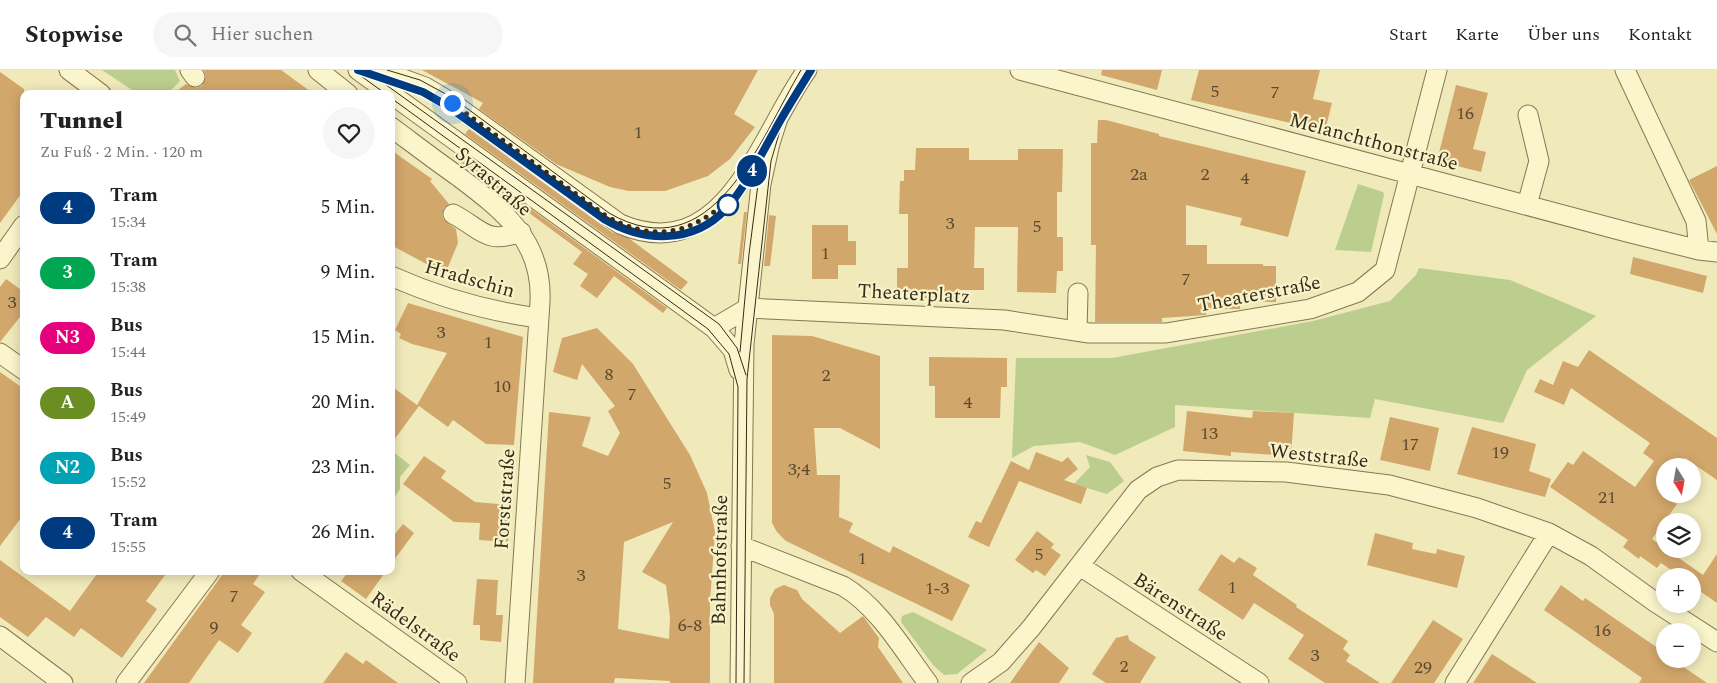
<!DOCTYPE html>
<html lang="de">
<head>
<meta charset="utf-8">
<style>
  :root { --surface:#fff; --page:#f6f6f6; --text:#222; --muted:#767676; --line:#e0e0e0 }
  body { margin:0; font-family:Spectral,serif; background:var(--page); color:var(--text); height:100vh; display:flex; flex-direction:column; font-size:19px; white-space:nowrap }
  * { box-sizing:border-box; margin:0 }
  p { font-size:16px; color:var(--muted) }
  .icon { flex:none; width:28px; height:28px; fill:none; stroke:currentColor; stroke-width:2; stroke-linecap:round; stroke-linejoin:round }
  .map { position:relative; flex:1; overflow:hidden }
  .panel { position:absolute; left:20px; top:20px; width:375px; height:485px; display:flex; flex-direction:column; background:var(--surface); border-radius:10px; box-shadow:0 2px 12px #0003 }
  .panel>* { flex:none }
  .badge { padding:0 10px; border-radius:16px; font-size:18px; line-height:32px }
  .needle { width:32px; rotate:169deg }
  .buttons { position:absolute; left:1656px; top:388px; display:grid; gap:10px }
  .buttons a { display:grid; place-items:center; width:45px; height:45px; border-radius:50%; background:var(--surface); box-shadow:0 2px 12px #0003; font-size:25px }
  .you { position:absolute; width:25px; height:25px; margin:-12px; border:4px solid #fff; border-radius:50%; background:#1a73e8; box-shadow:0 0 0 8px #1a73e833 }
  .map>.badge { position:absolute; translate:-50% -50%; box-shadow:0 0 0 2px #fff }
  .round { display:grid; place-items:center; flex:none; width:52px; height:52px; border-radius:26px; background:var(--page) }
  .summary { display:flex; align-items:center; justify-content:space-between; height:85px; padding:0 20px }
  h1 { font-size:24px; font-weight:800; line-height:38px }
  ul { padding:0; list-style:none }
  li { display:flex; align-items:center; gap:15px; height:65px; padding:0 20px }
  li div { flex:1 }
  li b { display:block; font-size:19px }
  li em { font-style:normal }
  li .badge { min-width:55px; font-weight:700; text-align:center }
  header { display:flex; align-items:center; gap:30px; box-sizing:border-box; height:70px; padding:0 25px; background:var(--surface); border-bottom:1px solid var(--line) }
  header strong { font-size:24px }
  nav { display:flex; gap:28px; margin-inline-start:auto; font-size:18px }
  .search { width:350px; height:45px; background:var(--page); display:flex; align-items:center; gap:12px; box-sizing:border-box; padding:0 18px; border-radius:28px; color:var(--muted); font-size:19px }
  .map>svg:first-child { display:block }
</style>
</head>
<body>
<header>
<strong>Stopwise</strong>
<div class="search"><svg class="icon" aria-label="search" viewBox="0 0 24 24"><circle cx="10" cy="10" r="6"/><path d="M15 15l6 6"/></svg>Hier suchen</div>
<nav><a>Start</a><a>Karte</a><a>Über uns</a><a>Kontakt</a></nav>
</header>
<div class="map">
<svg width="1717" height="613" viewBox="0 0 1717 613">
  <rect width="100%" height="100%" fill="#f0e9b9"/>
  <path fill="#bcce8d" d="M102,0H175L180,11L167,24H138Z
    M1358,114L1383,122L1384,125L1371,182L1335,180Z
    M1419,198L1510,210L1596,246L1527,300L1503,353L1375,329L1370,348L1175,335V357L1115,385L1080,372L1034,376L1012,388L1016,288H1112L1313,251L1390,231L1416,205Z
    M391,380L410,395L400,407V419L391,432Z
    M1086,385L1110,392L1124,411L1107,424L1074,414L1090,397Z
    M913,542L984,578L987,580L957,604L944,605L933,595L901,552L902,546Z"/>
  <path fill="#d2a76b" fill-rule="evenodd" d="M204,0H281L314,24H173L186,14L196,18L202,16L206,6Z
    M422,0H758L734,44L755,57L730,89L708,106L665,121H629L610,117L556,94L479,39L483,33Z
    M1102,0H1162L1157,20L1101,5Z
    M1199,0H1320L1313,29L1332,33L1325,61L1191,30Z
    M0,2L24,19V120L0,153Z
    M1456,15L1488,23L1473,79L1486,82L1481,102L1441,92L1438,87Z
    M1098,50H1106L1159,64V66L1306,101L1288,167L1240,155L1242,148L1186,135V175H1207V194H1263V196H1276V232H1240V239H1206V245L1162,248V252H1095L1096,175H1091V73H1097Z
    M469,59L613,163L627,167L688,212L681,220L465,64Z
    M916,78H969V90H1018V79H1063L1062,122H1057V167H1063V201H1057L1056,223L1017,222L1018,157H975L974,198H984V220H957V229L924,228V221H897V198H908V144H899L900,111H904V100H915Z
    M391,80L432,109L430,111L449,134L444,138L442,145L444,150L456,159L458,173L445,204L391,175Z
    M455,84L667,238L663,243L614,206L597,228L580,216L588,204L573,194L582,182L453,87Z
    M1717,96V164L1689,110Z
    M744,142H747L741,194H738Z
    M769,145L776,146L770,196H764Z
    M812,155H848V171H856V195H838V209H812Z
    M1633,187L1707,206L1703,223L1630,204Z
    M6,209L24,222V242L0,272V217Z
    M408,233L523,267L514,375L486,374L453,350L448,357L419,336L391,374V316L417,335L447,283L412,274L399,268L401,264L395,260Z
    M597,258L633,294L690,385L707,423L715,462L710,531V613H670V611L615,608L614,613H533L549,342L591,347L582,376L608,386L620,363L608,341L615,336L582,294L577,310L553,302L562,268ZM673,452L642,502L666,515L670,547L669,569L618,559L624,472Z
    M772,265L812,266L880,286V379L840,358H814L817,405H840L839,447L853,453L849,462L890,483L893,476L970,515L952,551L786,471L777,462L772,453Z
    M1589,280L1717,368V410L1685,388L1679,396H1665V425L1677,434L1652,469L1703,505L1717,484V533L1694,517L1692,506H1680L1661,493L1657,498L1640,486L1639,489L1623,477L1628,470L1550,417L1568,392L1573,395L1583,381L1635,417L1654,391L1643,383L1650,373L1571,318L1564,335L1534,322L1540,309L1553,315L1563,291L1578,297Z
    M929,287L1007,288V317H1001L1000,348H935V316H929Z
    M0,302L24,319V444L0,476Z
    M1187,341L1252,348L1253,341L1294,343L1291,386L1231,382V386L1183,381Z
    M1390,347L1439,358L1430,401L1380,390Z
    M1472,357L1536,374L1529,401L1551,409L1545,427L1457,404Z
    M1036,382L1062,392L1068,387L1078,399L1064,410L1087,418L1081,434L1019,411L989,477L968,467L976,451L981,453L1011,391L1029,400Z
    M424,386L446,401L441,408L475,432L511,435L508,472L479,470L480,453L454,452L403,414Z
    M403,454L414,463L391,494V469Z
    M1037,461L1054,474L1051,478L1061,485L1045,506L1036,500L1033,503L1015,490Z
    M1375,463L1413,473L1412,479L1436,484L1437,479L1465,486L1457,518L1367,495Z
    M1221,484L1234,493L1239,487L1257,498L1253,505L1297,535L1296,537L1348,571L1343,579L1350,585L1346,591L1380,613H1325L1288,589L1304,565L1254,533L1243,550L1198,520Z
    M0,490L70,541L99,501H168L146,531L157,539L122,588L81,558L74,567L46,547L28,567L0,547Z
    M225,501H262L253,514L265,522L241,555L252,563L238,583L219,570L189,613H144Z
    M349,501H386L366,529L341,511Z
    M477,509L498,510L496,545H503L501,572L480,570V555H473Z
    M784,515L797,520L802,529L840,563L863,546L879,568L878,577L903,613H774V544L770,535V528L775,519Z
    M1561,515L1583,531L1585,528L1665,583V589H1672L1707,613H1639L1642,608L1544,540Z
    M1433,550L1463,569L1434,613H1391Z
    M1128,565L1129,570L1156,587L1140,613H1106L1092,604L1116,568Z
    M1039,572L1069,598L1059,613H1010Z
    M346,582L363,594L366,590L398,613H323Z
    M1492,584L1537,613H1473Z"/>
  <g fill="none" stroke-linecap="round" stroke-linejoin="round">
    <defs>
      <path id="minor" d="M69,0L101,24
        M190,0L195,7
        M318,0L348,24
        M358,0L714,258L733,280L739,300
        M379,0L425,17L452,33L620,154C726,199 761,63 807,0
        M1020,0L1627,162L1699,180L1717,182
        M1625,0L1696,151L1699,180
        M391,57C414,74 436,91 459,107C504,141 543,171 540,232L515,613
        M1527,135L1539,91L1528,45
        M453,144C482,159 485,175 521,162
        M0,189L24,155
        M391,206C438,227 487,241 538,248
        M748,238L1004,250L1089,263H1166L1310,239L1358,222L1385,200L1437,0
        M714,258L748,238
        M1077,261L1078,223
        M0,283L24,300
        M741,476L843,516C879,537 903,580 928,613
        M1080,496L1259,613
        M301,501L457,613
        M0,566L63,613
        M126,613L210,501
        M740,613L744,274L761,114L770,73L778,48
        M971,613L1001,592L1031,558L1138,420L1157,407L1178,400L1286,402L1389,415L1477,438L1549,463L1591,486L1655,532L1717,572
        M1455,613L1549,463"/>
    </defs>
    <use href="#minor" stroke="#877753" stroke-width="21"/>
    <use href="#minor" stroke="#fbf5cc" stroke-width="19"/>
    <path stroke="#352b19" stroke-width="1" d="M358,0L423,22L449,37L604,149C643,173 690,174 725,140C746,119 760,88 774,61
      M387,0L420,10L453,28L609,143C713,203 760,69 801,0
      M361,6L386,24
      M382,12L719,254L737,278L746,305
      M391,28L708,259L729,284L738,317L736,613
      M791,34L812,0
      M740,282L749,184L761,91
      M744,613L747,309L771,91L784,47L794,29"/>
  </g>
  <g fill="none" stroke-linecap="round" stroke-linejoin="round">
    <defs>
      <path id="line" d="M358,0L423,22L449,37L604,149C643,172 692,175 726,139C746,116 759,88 774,62C785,41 799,20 811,0"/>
    </defs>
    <use href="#line" stroke="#fff" stroke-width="11"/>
    <use href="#line" stroke="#003b80" stroke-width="8"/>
    <path stroke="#352b19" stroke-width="5" stroke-dasharray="0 9" d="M452,33L606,146C650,171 686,166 724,134L728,135"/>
  </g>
  <circle fill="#fff" stroke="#003b80" stroke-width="2.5" cx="728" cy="135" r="10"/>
  <g text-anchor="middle" stroke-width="4.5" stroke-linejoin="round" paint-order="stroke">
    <g font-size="18" fill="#5c4a2e">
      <text x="1215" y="27">5</text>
      <text x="1275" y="28">7</text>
      <text x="1465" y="49">16</text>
      <text x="638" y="68">1</text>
      <text x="1139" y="110">2a</text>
      <text x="1205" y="110">2</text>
      <text x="1245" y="114">4</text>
      <text x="950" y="159">3</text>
      <text x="1037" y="162">5</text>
      <text x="825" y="189">1</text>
      <text x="1186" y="215">7</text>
      <text x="12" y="238">3</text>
      <text x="441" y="268">3</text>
      <text x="488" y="278">1</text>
      <text x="609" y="310">8</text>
      <text x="826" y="311">2</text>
      <text x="502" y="322">10</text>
      <text x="632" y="330">7</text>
      <text x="968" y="338">4</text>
      <text x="1209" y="369">13</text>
      <text x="1410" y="380">17</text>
      <text x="1500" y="388">19</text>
      <text x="799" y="405">3;4</text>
      <text x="667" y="419">5</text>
      <text x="1607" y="433">21</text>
      <text x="1039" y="490">5</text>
      <text x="862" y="494">1</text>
      <text x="581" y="511">3</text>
      <text x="1232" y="523">1</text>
      <text x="937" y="524">1-3</text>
      <text x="234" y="532">7</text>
      <text x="690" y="561">6-8</text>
      <text x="214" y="563">9</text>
      <text x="1602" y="566">16</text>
      <text x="1315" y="591">3</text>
      <text x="1124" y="602">2</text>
      <text x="1423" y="603">29</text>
    </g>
    <g font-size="20" fill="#352b19" stroke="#f8f2c9">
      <text transform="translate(1374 71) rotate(15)" y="7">Melanchthonstraße</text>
      <text transform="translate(494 111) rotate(41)" y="7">Syrastraße</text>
      <text transform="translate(470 208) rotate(16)" y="7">Hradschin</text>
      <text transform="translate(914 223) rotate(3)" y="7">Theaterplatz</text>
      <text transform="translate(1259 223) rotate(-11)" y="7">Theaterstraße</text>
      <text transform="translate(1319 385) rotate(6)" y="7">Weststraße</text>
      <text transform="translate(504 429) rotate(-86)" y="7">Forststraße</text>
      <text transform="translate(719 490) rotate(-89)" y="7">Bahnhofstraße</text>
      <text transform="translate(1181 536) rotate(33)" y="7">Bärenstraße</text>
      <text transform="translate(416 556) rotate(36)" y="7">Rädelstraße</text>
    </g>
  </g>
</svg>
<div class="buttons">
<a><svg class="needle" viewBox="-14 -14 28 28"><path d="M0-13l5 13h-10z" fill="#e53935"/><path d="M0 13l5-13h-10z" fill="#767676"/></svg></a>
<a><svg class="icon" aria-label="layers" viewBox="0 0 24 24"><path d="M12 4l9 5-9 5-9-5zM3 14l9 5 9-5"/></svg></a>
<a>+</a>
<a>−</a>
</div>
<div class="you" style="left:452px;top:33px"></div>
<b class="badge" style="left:752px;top:101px;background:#003b80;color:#fff">4</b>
<section class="panel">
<div class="summary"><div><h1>Tunnel</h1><p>Zu Fuß · 2 Min. · 120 m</p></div><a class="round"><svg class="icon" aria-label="heart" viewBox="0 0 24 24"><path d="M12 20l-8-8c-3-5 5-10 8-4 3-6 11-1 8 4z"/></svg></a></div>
<ul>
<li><span class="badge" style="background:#003b80;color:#fff">4</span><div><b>Tram</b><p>15:34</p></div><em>5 Min.</em></li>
<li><span class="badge" style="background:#00a651;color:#fff">3</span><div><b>Tram</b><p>15:38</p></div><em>9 Min.</em></li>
<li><span class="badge" style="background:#e6007e;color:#fff">N3</span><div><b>Bus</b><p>15:44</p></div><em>15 Min.</em></li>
<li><span class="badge" style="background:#6b8e23;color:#fff">A</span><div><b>Bus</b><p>15:49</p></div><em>20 Min.</em></li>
<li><span class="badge" style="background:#00a3b4;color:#fff">N2</span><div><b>Bus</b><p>15:52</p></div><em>23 Min.</em></li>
<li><span class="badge" style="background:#003b80;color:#fff">4</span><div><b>Tram</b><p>15:55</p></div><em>26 Min.</em></li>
</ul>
</section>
</div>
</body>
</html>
